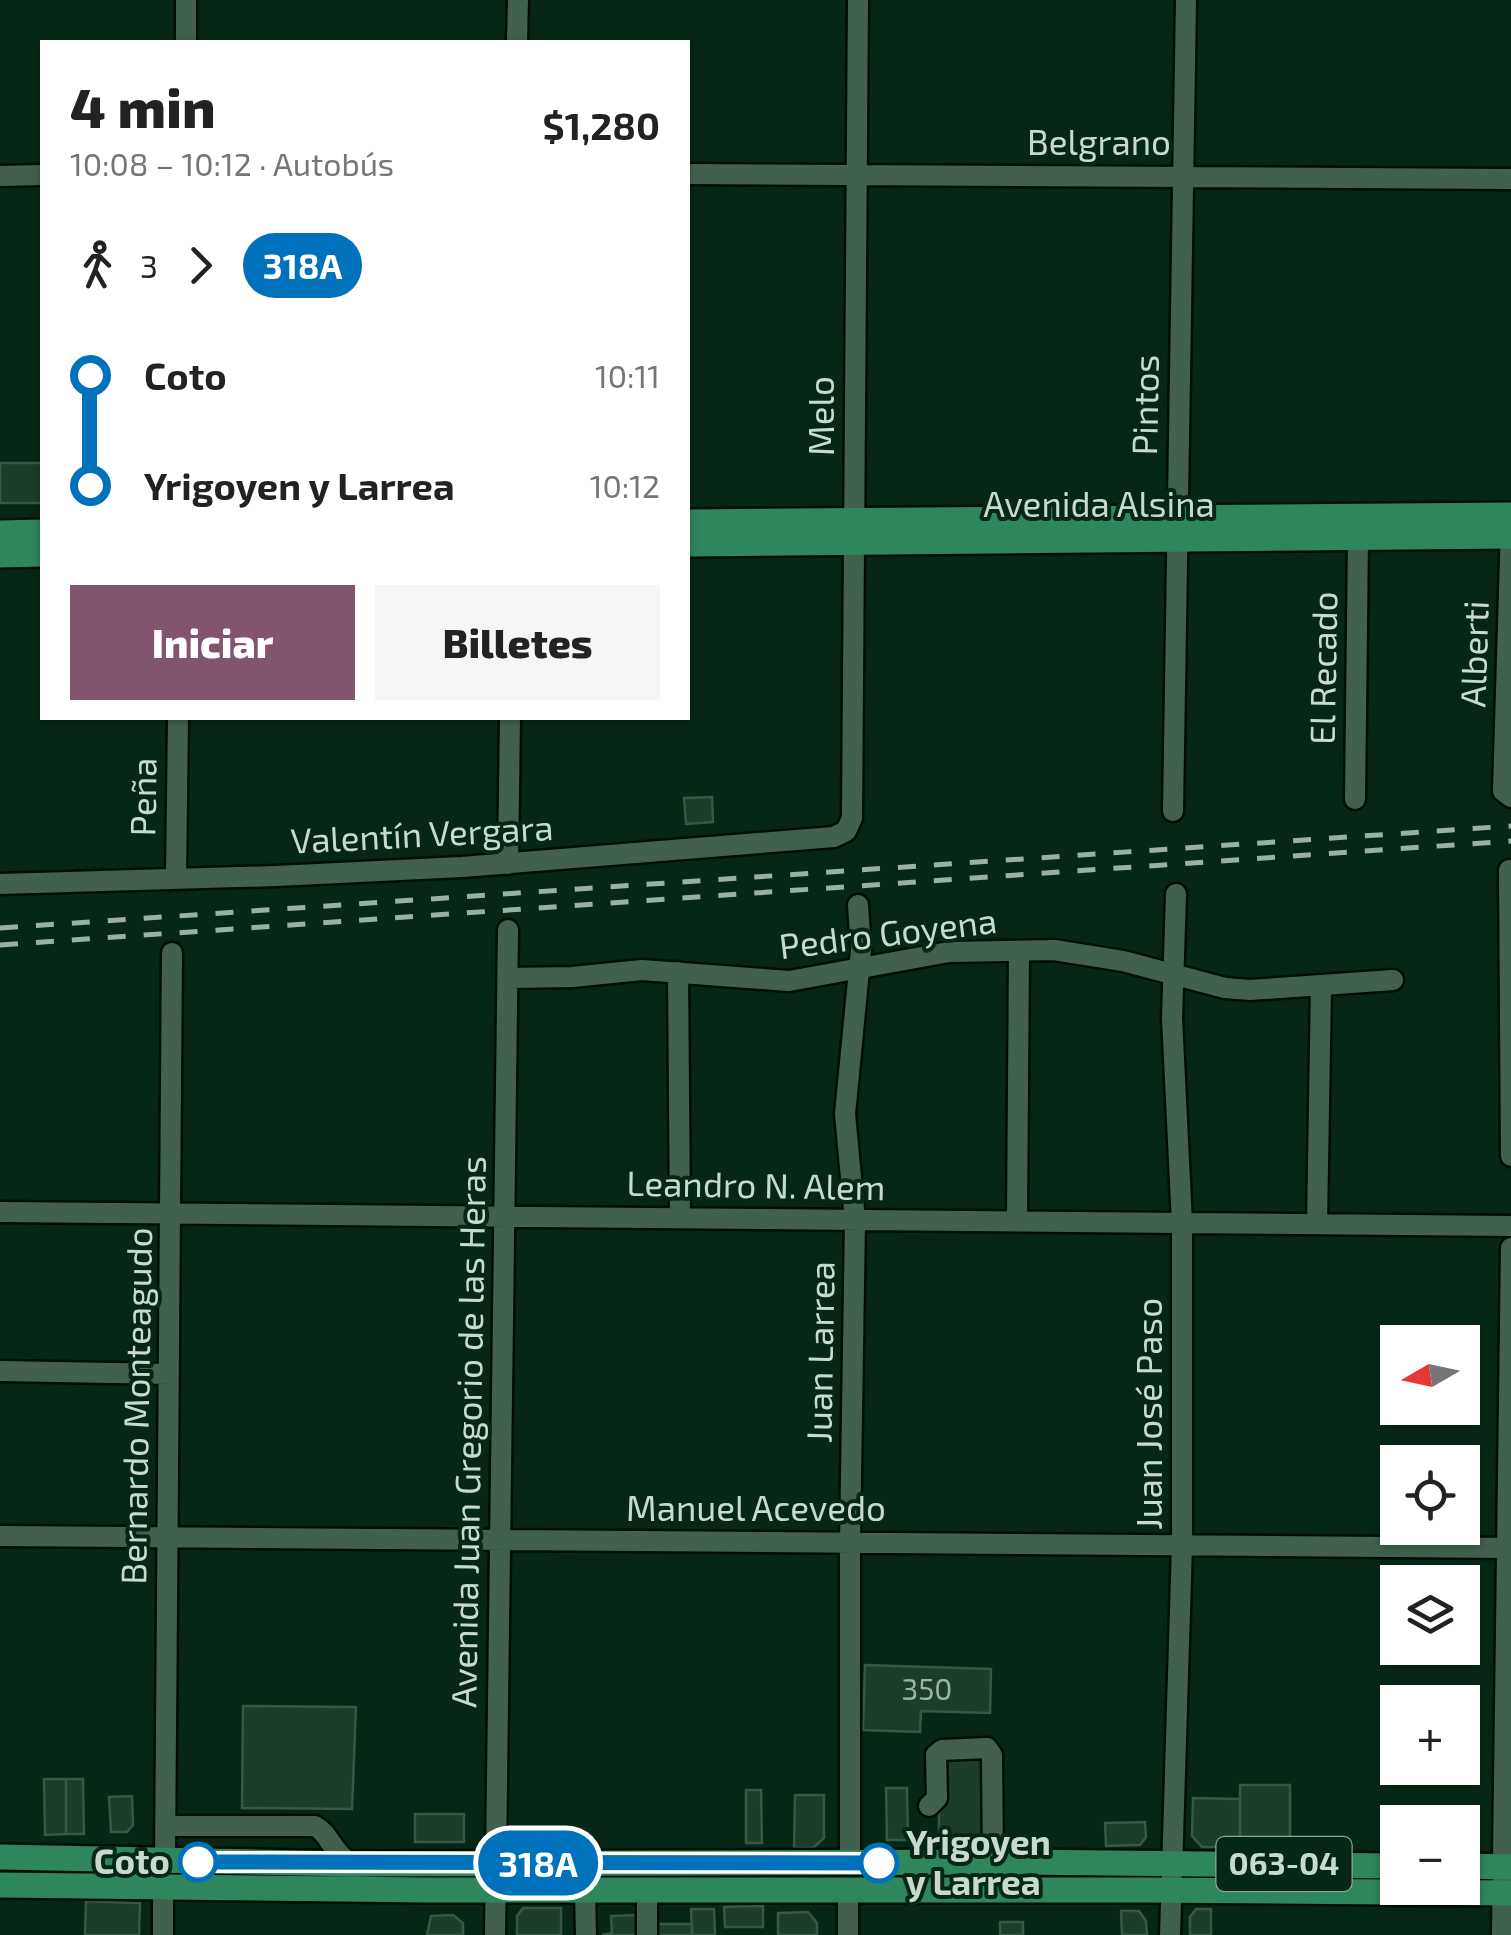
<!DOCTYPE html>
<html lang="es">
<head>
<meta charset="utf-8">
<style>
  :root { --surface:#fff; --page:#f6f6f6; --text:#222; --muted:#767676; --accent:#82546e }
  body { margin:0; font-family:"Exo 2",sans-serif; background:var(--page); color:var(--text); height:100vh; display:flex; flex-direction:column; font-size:38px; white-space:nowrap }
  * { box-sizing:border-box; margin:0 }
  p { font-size:32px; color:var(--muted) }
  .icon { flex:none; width:55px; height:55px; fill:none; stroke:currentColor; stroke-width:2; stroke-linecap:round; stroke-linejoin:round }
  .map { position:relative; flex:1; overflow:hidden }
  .sheet { position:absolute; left:40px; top:40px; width:650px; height:680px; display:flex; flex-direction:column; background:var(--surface); border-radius:0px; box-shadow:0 2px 8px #0004 }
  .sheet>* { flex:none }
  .badge { padding:0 20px; border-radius:32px; font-size:35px; line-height:65px }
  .needle { width:65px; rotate:261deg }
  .controls { position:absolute; left:1380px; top:1325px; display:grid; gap:20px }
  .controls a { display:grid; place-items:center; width:100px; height:100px; border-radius:0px; background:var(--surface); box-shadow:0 2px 8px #0004; font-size:50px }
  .map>.badge { position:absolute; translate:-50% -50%; box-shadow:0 0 0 5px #fff }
  .legs { display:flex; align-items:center; gap:15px; height:110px; padding:0 30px; font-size:32px }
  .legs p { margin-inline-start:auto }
  .overview { display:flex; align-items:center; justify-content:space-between; height:170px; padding:0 30px }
  h1 { font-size:55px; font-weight:800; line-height:75px }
  .action { display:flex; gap:20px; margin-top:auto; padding:20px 30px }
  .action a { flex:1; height:115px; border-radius:0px; background:var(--accent); color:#fff; font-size:40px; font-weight:800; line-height:115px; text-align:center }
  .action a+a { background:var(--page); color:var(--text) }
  ul { padding:0 30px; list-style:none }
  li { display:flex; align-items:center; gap:35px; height:110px; font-size:38px }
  li i { display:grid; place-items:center; width:15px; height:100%; margin:0 12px; background:currentColor }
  li i::after { content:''; width:25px; height:25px; margin:-12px; border:8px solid; border-radius:50%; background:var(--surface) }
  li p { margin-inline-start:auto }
  li:first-child i { background:linear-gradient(#0000 50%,currentColor 0) }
  li:last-child i { background:linear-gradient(currentColor 50%,#0000 0) }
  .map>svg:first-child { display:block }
</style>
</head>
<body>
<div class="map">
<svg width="1511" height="1935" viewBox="0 0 1511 1935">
  <rect width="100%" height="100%" fill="#062716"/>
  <path fill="#1d3d2b" stroke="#375845" stroke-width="2.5" d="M0,463H42V503H0Z
    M712,797L713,822L686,824L684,798Z
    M865,1665L991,1669L990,1713L921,1711L920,1732L863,1730Z
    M243,1706L356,1707L352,1809L242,1808Z
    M939,1757H987L986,1841L939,1840Z
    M44,1779H66V1834L45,1835Z
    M66,1779H83L84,1834H66Z
    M1240,1785H1290V1847H1240Z
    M886,1788H907L908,1840H887Z
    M746,1790H761L762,1843H746Z
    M795,1795H824V1838L813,1848H794Z
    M132,1796L133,1825L127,1832H111L109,1797Z
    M1193,1798L1240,1799V1847H1202L1192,1836Z
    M415,1814H464V1842H415Z
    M1145,1822L1146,1837L1140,1845L1106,1846L1105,1823Z
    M86,1901L140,1903L139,1935H85Z
    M763,1906V1927H725L724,1907Z
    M523,1908H561V1935H517V1916Z
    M691,1909H714L715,1935H692Z
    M1196,1909H1211V1935H1190V1917Z
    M1121,1911H1139L1146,1921L1147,1935H1122Z
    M808,1912L817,1923V1935H778V1913Z
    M453,1915L463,1923V1935H427L431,1916Z
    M639,1915L640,1935H602L612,1933L611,1916Z
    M1000,1922H1023V1935H1000Z
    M653,1924H692V1935H653Z"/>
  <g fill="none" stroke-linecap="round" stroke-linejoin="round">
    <defs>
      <path id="minor" d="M186,42V0
        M517,42L518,0
        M688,174L1511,179
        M0,176L42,175
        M1511,525L1503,791L1511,797
        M1355,799L1358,538
        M1173,811L1186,0
        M508,864L510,718
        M1509,870L1511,1156
        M176,878L178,718
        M0,884L276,876L462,867L834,837L846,831L852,818L858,0
        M678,972L680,1218
        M508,978L572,977L642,970L789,981L949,952L1054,950L1123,961L1225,988L1250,990L1393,980
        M0,1212L1511,1226
        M1017,1221L1019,951
        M1317,1224L1321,986
        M0,1371L169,1374
        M0,1536L1511,1548
        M929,1806L937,1798L936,1755L942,1750L987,1748L992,1755L993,1862
        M165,1826H315C330,1834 331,1851 351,1864
        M165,1860L172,953
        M850,1863V1542L855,1220L845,1114L861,950L858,905
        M585,1891L586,1935
        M647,1891V1935
        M163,1935V1886
        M495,1935L508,930
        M848,1935V1891
        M1170,1935L1182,1545V1223L1172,1018L1176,894
        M1502,1935L1511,1248"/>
      <path id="major" d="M688,522L1511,515
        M0,533L42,532
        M688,544L1511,536
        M0,555L42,554
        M0,1857L351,1864L1018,1862L1398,1866
        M1462,1866L1511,1867
        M0,1885L424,1890H1148L1511,1893"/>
    </defs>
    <use href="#minor" stroke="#000e04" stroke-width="25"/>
    <use href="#major" stroke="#000e04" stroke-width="30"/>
    <use href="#minor" stroke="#41614e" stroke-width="20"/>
    <use href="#major" stroke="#2e865c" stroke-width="25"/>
    <path stroke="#9ab0a2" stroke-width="5" stroke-dasharray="18 18" stroke-linecap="butt" d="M0,928L1511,826
      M0,945L1511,841"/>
  </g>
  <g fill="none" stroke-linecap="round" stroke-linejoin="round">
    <defs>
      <path id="line-1" d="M198,1862L879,1863"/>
    </defs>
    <use href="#line-1" stroke="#fff" stroke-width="22"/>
    <use href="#line-1" stroke="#0072bc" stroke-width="15"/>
  </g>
  <g fill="#fff" stroke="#0072bc" stroke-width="5">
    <circle cx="198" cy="1862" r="18"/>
    <circle cx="879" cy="1863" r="18"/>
  </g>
  <g text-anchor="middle" stroke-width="8" stroke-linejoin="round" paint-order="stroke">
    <g font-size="30" fill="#9db3a5">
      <text x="927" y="1700">350</text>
    </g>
    <rect fill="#062716" stroke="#8ea497" stroke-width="2.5" x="1216.5" y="1837" width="135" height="54" rx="8"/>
    <g font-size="32" font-weight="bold" fill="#c8dace">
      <text x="1284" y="1875">063-04</text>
    </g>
    <g font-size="35" fill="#c8dace" stroke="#062716">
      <text x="1099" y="155">Belgrano</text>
      <text transform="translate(1146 405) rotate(-89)" y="12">Pintos</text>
      <text transform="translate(822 416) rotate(-90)" y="12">Melo</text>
      <text x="1099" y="517">Avenida Alsina</text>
      <text transform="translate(1475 654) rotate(-88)" y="12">Alberti</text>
      <text transform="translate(1324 668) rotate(-89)" y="12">El Recado</text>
      <text transform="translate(144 797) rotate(-89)" y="12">Peña</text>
      <text transform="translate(422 835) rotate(-3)" y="12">Valentín Vergara</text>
      <text transform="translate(888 934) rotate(-7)" y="12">Pedro Goyena</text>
      <text transform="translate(756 1186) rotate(1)" y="12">Leandro N. Alem</text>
      <text transform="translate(821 1352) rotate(-89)" y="12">Juan Larrea</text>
      <text transform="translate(137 1406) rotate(-89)" y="12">Bernardo Monteagudo</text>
      <text transform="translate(1150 1414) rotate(-90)" y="12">Juan José Paso</text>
      <text transform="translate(469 1432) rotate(-89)" y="12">Avenida Juan Gregorio de las Heras</text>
      <text x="756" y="1521">Manuel Acevedo</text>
    </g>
    <g font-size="35" font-weight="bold" fill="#c8dace" stroke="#062716" text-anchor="start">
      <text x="906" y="1855">Yrigoyen<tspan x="906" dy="40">y Larrea</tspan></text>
      <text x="170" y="1874" text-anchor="end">Coto</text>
    </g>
  </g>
</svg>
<div class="controls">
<a><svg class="needle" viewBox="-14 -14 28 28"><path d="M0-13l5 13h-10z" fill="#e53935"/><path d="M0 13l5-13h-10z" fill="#767676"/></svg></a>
<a><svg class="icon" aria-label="locate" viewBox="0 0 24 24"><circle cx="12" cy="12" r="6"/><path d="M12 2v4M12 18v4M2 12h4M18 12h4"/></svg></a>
<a><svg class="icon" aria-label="layers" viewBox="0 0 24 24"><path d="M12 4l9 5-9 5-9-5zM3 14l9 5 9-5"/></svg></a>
<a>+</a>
<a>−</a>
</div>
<b class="badge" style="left:538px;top:1863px;background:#0072bc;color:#fff">318A</b>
<section class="sheet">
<div class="overview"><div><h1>4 min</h1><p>10:08 – 10:12 · Autobús</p></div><b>$1,280</b></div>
<div class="legs"><svg class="icon" aria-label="walk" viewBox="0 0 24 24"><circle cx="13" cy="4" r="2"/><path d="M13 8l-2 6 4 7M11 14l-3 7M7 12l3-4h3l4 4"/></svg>3<svg class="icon" aria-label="forward" viewBox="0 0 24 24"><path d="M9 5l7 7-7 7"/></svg><b class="badge" style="background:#0072bc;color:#fff">318A</b></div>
<ul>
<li><i style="color:#0072bc"></i><b>Coto</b><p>10:11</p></li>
<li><i style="color:#0072bc"></i><b>Yrigoyen y Larrea</b><p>10:12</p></li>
</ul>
<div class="action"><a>Iniciar</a><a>Billetes</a></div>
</section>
</div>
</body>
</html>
